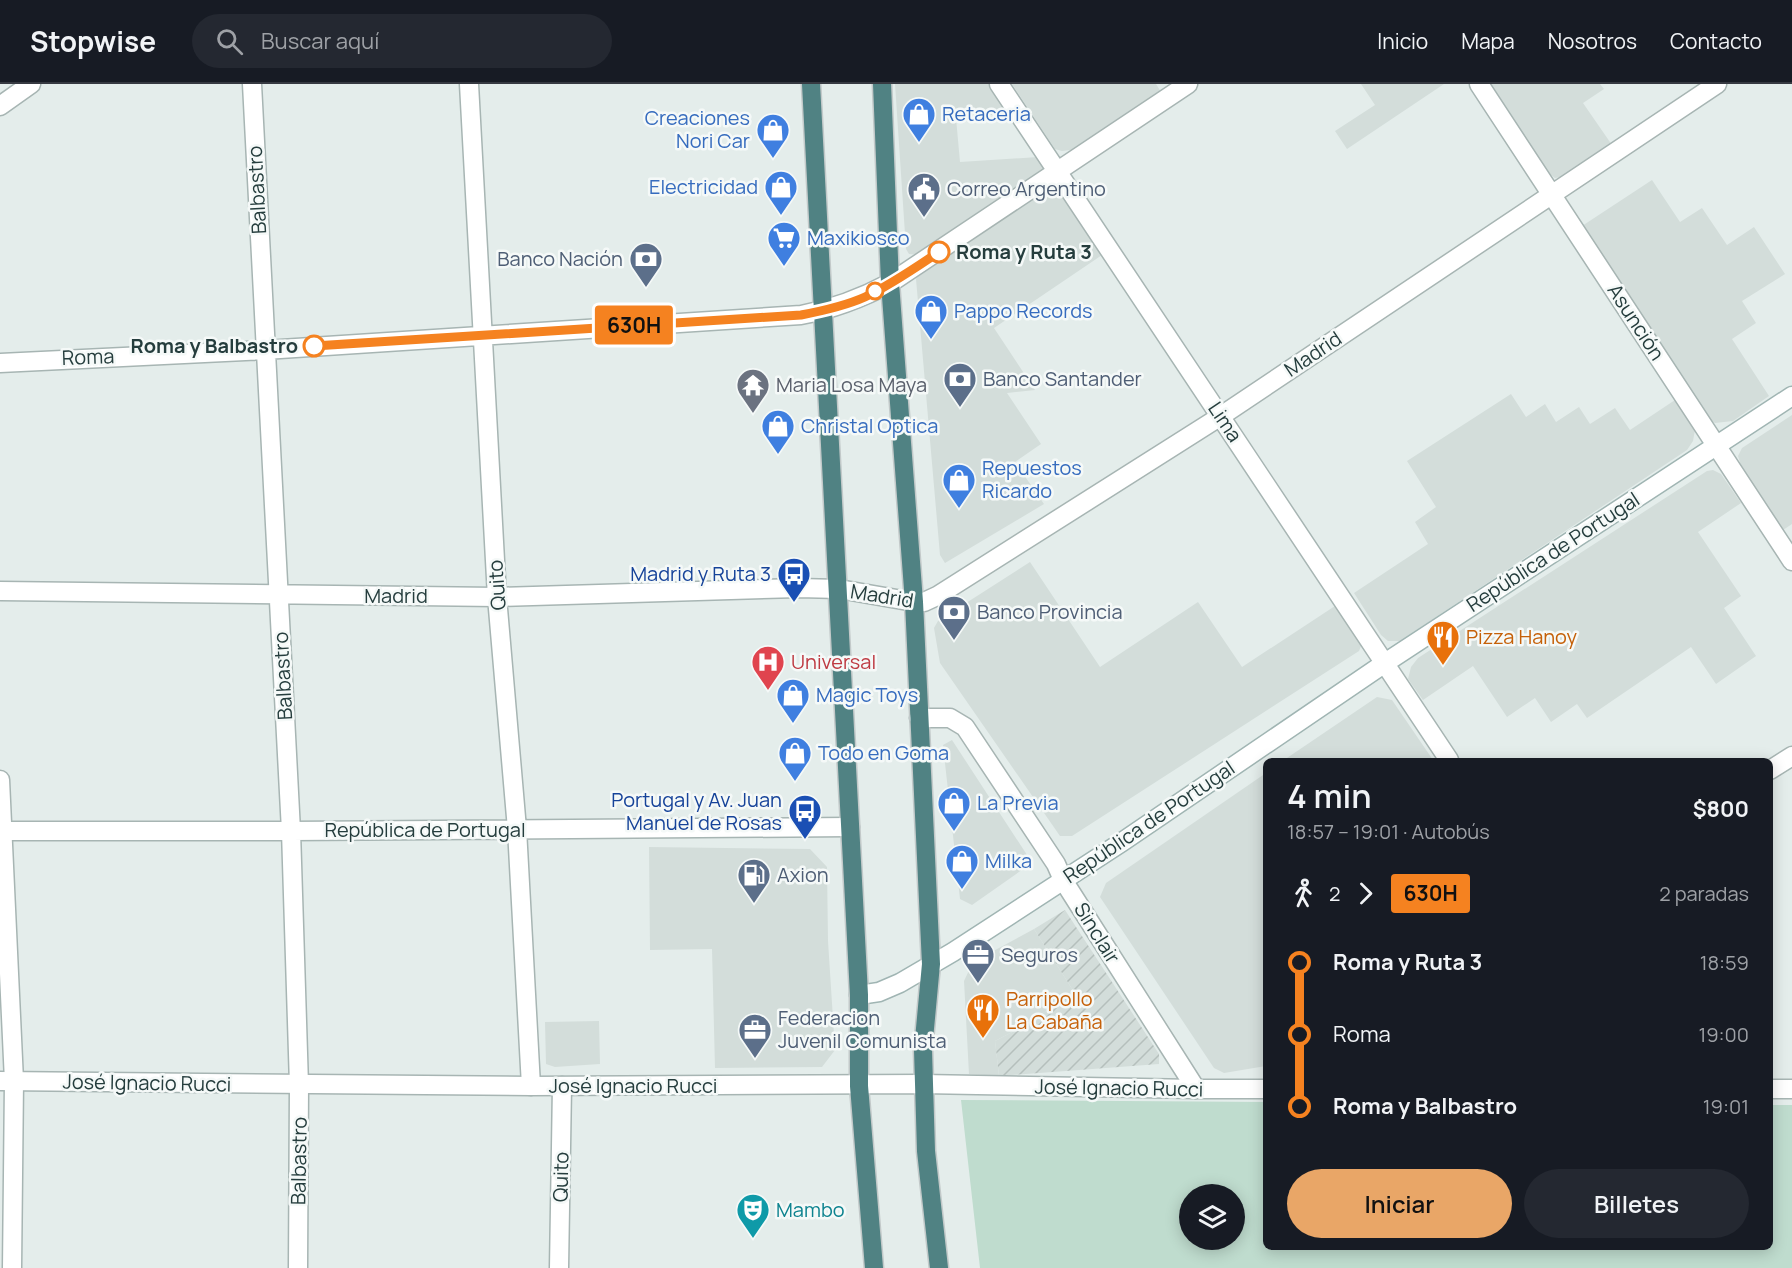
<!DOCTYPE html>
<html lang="es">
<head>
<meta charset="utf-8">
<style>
  :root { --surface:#171b24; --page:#242831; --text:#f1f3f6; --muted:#9ea1a6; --line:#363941; --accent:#e9a667 }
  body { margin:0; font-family:Manrope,sans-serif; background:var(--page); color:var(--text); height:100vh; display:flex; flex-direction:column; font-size:22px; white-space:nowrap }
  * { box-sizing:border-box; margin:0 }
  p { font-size:20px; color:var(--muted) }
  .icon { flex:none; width:33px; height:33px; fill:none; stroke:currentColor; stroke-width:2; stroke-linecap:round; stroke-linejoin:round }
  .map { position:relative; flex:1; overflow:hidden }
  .details { position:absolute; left:1263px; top:674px; width:510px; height:492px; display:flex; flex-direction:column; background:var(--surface); border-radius:9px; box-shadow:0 3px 15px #0003 }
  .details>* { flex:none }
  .badge { padding:0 12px; border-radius:4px; font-size:21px; line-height:39px }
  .controls { position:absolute; left:1179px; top:1100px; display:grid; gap:12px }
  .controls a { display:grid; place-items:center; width:66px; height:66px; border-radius:50%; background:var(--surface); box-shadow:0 3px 15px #0003; font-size:30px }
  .map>.badge { position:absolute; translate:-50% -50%; box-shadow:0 0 0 3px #fff }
  .legs { display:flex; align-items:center; gap:9px; height:66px; padding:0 24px; font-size:20px }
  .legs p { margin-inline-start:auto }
  .headline { display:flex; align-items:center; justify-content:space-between; height:102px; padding:0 24px }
  h1 { font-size:33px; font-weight:600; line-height:45px }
  .cta { display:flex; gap:12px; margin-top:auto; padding:12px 24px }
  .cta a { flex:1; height:69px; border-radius:36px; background:var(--accent); color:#111; font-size:24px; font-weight:600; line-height:69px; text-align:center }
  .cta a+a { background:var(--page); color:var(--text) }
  ul { padding:0 24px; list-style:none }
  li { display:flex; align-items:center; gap:21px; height:72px; font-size:22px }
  li i { display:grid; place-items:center; width:9px; height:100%; margin:0 8px; background:currentColor }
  li i::after { content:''; width:15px; height:15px; margin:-8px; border:4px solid; border-radius:50%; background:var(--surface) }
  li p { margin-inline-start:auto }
  li:first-child i { background:linear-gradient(#0000 50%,currentColor 0) }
  li:last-child i { background:linear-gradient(currentColor 50%,#0000 0) }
  header { display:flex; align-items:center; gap:36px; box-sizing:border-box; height:84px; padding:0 30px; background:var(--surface); border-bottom:2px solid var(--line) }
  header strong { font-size:28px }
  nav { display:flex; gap:33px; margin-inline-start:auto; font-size:21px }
  .search { width:420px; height:54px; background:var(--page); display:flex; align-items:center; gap:15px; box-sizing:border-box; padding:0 21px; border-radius:33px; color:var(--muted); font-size:22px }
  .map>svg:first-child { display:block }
</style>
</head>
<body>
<header>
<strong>Stopwise</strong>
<div class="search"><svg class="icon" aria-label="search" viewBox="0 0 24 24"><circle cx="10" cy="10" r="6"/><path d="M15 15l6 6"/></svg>Buscar aquí</div>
<nav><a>Inicio</a><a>Mapa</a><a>Nosotros</a><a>Contacto</a></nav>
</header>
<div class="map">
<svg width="1792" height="1184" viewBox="0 0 1792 1184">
  <defs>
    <pattern id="industrial-furrows" width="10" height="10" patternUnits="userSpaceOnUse" patternTransform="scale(1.5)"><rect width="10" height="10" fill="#d3ddda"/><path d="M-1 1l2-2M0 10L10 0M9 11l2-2" fill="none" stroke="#b5bfbc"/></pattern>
  </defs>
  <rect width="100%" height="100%" fill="#e4edeb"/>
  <path fill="#d3ddda" d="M895,0H992L1011,29L956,34L960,78L1038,73L1043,79L1044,86L920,171L909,170L906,165Z
    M1012,0H1156L1161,8L1078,65L1062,67L1055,65Z
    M1361,0H1444L1347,65L1335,47L1375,21Z
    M1488,0H1600L1604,5L1583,19L1612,61L1566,92L1555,94L1546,87Z
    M1652,96L1680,138L1702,124L1727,161L1754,143L1785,190L1742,217L1756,239L1732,255L1769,312L1733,337L1715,339L1707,334L1582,142Z
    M1057,102L1105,169L994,244L1035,306L1007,309L1041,360L1015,378L1044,420L945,479L940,471L916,195L919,190L1052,103Z
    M1511,310L1526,333L1545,320L1556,338L1579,323L1590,340L1615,324L1630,346L1675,316L1695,346L1693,357L1687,366L1400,557H1388L1381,551L1354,509L1428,460L1415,438L1436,423L1407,377Z
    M1792,331V440L1783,446L1741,382L1738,372L1742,364Z
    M1713,386L1721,390L1741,419L1698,448L1741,512L1724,524L1756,572L1716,600L1691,563L1587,634L1577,620L1551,638L1535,614L1507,633L1473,582L1423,616L1408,595L1411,583L1418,574L1707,387Z
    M1030,478L1100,583L1198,518L1242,583L1338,520L1363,557L1359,567L1072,752H1060L940,579L934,544L938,537Z
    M1377,613L1392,616L1433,676H1284Z
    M952,656L1029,774L1026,783L972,821L960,815L943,661Z
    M1266,689V982L1224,989L1214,984L1100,813L1106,799Z
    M649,763L810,765L827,783L828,857L835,966L822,983L715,984L712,865L650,866Z
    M1034,845L1074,908L1024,942L995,957L999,992L969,990L964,897L973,878Z
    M599,937L600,980L555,983L546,980L545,938Z"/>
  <path fill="url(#industrial-furrows)" d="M1065,826L1159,970V980L999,992L995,957L1024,942L1074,908L1034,845Z"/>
  <path fill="#bfdcce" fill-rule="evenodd" d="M961,1016L1266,1018V1162H1770V1021H1792V1184H980ZM1190,1110H1234V1155H1190Z"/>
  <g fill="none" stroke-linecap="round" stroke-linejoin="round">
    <defs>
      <path id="minor" d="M252,0L291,747L299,1001L298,1184
        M469,0L497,513L517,745L531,1002
        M999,0L1449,676
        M1479,0L1792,477
        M0,279L265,266L801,231C833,225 862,214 890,199L1188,0
        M0,507L497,513L799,504L839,505L914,518H924L937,512L1221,332L1717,0
        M919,634H950L965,643L1056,780L1063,796L1196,1005
        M1770,686L1792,672
        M0,696L14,997L12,1184
        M0,747H291L850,743
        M559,1184L562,1002"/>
      <path id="tertiary" d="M0,22L31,0
        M0,997L531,1002L923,1000L1196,1005H1266
        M1770,1005H1792"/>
      <path id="secondary" d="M859,911L879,908L900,899L953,868L1122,758L1385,579L1792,312"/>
      <path id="trunk" d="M811,0L859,911V1002L874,1184
        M882,0L890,199L914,518L931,880L923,966L926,1067L939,1184"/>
    </defs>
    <use href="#minor" stroke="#a7b5b3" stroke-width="21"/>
    <use href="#tertiary" stroke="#a7b5b3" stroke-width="21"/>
    <use href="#secondary" stroke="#a0b5b3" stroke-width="21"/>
    <use href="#trunk" stroke="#c2c9c9" stroke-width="21"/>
    <use href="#minor" stroke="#fff" stroke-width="18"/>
    <use href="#tertiary" stroke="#fff" stroke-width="18"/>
    <use href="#secondary" stroke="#fff" stroke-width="18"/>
    <use href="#trunk" stroke="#508283" stroke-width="18"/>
  </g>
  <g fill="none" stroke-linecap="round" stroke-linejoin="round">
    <defs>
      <path id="line-1" d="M314,262L801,231C822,227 845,222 865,213C891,201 915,184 939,168"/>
    </defs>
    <use href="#line-1" stroke="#fff" stroke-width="14"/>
    <use href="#line-1" stroke="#f58220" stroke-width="9"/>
  </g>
  <defs>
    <symbol id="shop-pin" viewBox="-11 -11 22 30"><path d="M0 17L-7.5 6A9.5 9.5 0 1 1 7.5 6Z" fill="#3f7fe0" stroke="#f5f9f8"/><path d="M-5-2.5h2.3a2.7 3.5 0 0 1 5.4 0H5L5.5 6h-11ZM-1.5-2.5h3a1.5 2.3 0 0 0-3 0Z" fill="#fff"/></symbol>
    <symbol id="civic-pin" viewBox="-11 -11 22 30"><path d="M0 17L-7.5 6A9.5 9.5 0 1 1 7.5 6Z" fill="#5c6f8a" stroke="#f5f9f8"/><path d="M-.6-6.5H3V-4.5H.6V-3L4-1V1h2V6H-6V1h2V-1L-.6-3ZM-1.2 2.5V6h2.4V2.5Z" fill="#fff"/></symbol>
    <symbol id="supermarket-pin" viewBox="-11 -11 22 30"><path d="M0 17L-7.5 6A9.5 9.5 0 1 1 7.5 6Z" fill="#3f7fe0" stroke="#f5f9f8"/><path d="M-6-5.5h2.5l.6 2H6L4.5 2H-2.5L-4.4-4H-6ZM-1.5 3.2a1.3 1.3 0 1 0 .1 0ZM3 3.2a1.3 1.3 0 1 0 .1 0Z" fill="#fff"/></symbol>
    <symbol id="bank-pin" viewBox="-11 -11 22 30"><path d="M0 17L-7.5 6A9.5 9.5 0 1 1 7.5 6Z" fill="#5c6f8a" stroke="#f5f9f8"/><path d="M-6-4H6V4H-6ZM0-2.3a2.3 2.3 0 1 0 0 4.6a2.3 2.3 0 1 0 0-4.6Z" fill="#fff"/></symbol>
    <symbol id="temple-pin" viewBox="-11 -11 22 30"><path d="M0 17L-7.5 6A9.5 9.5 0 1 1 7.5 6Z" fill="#6b7280" stroke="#f5f9f8"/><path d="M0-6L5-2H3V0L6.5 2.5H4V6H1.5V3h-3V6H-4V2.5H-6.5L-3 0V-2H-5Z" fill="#fff"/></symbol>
    <symbol id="bus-pin" viewBox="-11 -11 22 30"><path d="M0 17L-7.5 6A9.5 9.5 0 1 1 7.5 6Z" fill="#1a4fb4" stroke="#f5f9f8"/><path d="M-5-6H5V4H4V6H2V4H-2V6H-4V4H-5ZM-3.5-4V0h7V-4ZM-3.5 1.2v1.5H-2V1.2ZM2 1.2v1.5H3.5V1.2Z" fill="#fff"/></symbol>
    <symbol id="restaurant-pin" viewBox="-11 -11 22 30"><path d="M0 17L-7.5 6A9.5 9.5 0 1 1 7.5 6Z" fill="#e8710a" stroke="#f5f9f8"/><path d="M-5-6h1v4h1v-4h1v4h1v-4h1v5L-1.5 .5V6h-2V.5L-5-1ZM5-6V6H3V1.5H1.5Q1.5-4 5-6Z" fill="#fff"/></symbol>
    <symbol id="hospital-pin" viewBox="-11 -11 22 30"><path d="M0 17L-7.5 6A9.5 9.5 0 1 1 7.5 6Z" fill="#e0444e" stroke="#f5f9f8"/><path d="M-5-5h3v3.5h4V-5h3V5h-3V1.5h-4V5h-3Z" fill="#fff"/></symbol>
    <symbol id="fuel-pin" viewBox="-11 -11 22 30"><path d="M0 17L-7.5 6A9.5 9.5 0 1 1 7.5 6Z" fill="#5c6f8a" stroke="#f5f9f8"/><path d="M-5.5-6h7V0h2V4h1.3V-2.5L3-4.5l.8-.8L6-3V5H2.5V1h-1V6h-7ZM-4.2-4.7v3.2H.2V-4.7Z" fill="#fff"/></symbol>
    <symbol id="office-pin" viewBox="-11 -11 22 30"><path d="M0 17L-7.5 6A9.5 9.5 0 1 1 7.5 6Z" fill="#5c6f8a" stroke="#f5f9f8"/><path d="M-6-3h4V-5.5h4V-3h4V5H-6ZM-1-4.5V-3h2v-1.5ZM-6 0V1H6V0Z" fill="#fff"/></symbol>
    <symbol id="theatre-pin" viewBox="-11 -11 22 30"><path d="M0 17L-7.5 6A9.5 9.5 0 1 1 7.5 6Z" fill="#0f9aa8" stroke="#f5f9f8"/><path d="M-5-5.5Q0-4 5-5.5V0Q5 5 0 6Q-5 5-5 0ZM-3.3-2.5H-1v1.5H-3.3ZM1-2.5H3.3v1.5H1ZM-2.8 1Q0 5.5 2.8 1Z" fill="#fff"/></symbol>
  </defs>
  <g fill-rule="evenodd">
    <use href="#shop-pin" x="900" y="11" width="38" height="52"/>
    <use href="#shop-pin" x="754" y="27" width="38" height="52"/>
    <use href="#shop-pin" x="762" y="84" width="38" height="52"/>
    <use href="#civic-pin" x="905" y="86" width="38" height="52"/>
    <use href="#supermarket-pin" x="765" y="135" width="38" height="52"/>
    <use href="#bank-pin" x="627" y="156" width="38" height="52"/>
    <use href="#shop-pin" x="912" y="208" width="38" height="52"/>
    <use href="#bank-pin" x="941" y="276" width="38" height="52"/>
    <use href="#temple-pin" x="734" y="282" width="38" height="52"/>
    <use href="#shop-pin" x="759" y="323" width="38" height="52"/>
    <use href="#shop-pin" x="940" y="377" width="38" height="52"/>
    <use href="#bus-pin" x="775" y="471" width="38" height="52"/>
    <use href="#bank-pin" x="935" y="509" width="38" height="52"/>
    <use href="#restaurant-pin" x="1424" y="534" width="38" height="52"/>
    <use href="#hospital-pin" x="749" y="559" width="38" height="52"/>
    <use href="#shop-pin" x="774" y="592" width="38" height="52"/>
    <use href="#shop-pin" x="776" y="650" width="38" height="52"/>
    <use href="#shop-pin" x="935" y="700" width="38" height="52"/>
    <use href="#bus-pin" x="786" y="708" width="38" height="52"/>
    <use href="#shop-pin" x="943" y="758" width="38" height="52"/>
    <use href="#fuel-pin" x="735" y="772" width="38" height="52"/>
    <use href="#office-pin" x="959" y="852" width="38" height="52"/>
    <use href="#restaurant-pin" x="964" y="907" width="38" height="52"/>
    <use href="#office-pin" x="736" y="927" width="38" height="52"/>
    <use href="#theatre-pin" x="734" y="1107" width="38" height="52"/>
  </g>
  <g fill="#fff" stroke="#f58220" stroke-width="3">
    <circle cx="939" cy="168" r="10"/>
    <circle cx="875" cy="207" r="8"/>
    <circle cx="314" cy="262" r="10"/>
  </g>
  <g text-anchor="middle" stroke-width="5" stroke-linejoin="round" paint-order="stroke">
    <g font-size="20" fill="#366cbe" stroke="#f5f9f8" text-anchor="start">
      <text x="942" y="37">Retaceria</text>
      <text x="750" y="41" text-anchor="end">Creaciones<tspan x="750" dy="23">Nori Car</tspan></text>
      <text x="758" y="110" text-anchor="end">Electricidad</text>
      <text x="807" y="161">Maxikiosco</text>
      <text x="954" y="234">Pappo Records</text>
      <text x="801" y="349">Christal Optica</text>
      <text x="982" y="391">Repuestos<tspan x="982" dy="23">Ricardo</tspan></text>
      <text x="816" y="618">Magic Toys</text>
      <text x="818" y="676">Todo en Goma</text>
      <text x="977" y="726">La Previa</text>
      <text x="985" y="784">Milka</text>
    </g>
    <g font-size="20" fill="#4e5e75" stroke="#f5f9f8" text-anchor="start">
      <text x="947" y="112">Correo Argentino</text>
      <text x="623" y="182" text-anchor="end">Banco Nación</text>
      <text x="983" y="302">Banco Santander</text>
      <text x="977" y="535">Banco Provincia</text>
      <text x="777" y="798">Axion</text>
      <text x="1001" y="878">Seguros</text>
      <text x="778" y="941">Federacion<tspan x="778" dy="23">Juvenil Comunista</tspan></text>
    </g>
    <g font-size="20" fill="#253d3d" stroke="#f5f9f8">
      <text transform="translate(257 106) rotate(-93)" y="7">Balbastro</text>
      <text transform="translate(1636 238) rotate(57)" y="7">Asunción</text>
      <text transform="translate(1313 270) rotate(-34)" y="7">Madrid</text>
      <text transform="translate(88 273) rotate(-2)" y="7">Roma</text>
      <text transform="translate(1225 338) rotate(56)" y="7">Lima</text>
      <text transform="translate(1553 468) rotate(-33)" y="7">República de Portugal</text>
      <text transform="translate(497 501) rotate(-94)" y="7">Quito</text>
      <text x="396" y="519">Madrid</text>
      <text transform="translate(882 512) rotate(9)" y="7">Madrid</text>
      <text transform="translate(283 592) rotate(-93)" y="7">Balbastro</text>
      <text transform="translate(1149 738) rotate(-34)" y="7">República de Portugal</text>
      <text x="425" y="753">República de Portugal</text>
      <text transform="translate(1097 849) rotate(58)" y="7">Sinclair</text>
      <text transform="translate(147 999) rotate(1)" y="7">José Ignacio Rucci</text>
      <text x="633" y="1009">José Ignacio Rucci</text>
      <text transform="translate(1119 1004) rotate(1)" y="7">José Ignacio Rucci</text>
      <text transform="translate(299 1077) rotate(-89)" y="7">Balbastro</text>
      <text transform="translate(561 1093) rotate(-89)" y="7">Quito</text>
    </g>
    <g font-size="20" font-weight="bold" fill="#253d3d" stroke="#f5f9f8" text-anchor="start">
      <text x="956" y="175">Roma y Ruta 3</text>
      <text x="298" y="269" text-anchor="end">Roma y Balbastro</text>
    </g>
    <g font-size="20" fill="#5b616d" stroke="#f5f9f8" text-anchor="start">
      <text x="776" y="308">Maria Losa Maya</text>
    </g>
    <g font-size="20" fill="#164399" stroke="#f5f9f8" text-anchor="end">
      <text x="771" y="497">Madrid y Ruta 3</text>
      <text x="782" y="723">Portugal y Av. Juan<tspan x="782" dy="23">Manuel de Rosas</tspan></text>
    </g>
    <g font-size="20" fill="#c56008" stroke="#f5f9f8" text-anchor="start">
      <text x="1466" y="560">Pizza Hanoy</text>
      <text x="1006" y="922">Parripollo<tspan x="1006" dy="23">La Cabaña</tspan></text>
    </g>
    <g font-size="20" fill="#be3a42" stroke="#f5f9f8" text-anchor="start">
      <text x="791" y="585">Universal</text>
    </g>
    <g font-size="20" fill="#0d838f" stroke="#f5f9f8" text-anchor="start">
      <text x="776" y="1133">Mambo</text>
    </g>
  </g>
</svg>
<div class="controls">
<a><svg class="icon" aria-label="layers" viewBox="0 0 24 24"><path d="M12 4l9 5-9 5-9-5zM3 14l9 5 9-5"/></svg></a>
</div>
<b class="badge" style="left:634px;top:241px;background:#f58220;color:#111">630H</b>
<section class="details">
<div class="headline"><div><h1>4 min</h1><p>18:57 – 19:01 · Autobús</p></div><b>$800</b></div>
<div class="legs"><svg class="icon" aria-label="walk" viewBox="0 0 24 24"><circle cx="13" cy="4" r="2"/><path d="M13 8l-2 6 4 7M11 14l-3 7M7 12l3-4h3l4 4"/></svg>2<svg class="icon" aria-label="forward" viewBox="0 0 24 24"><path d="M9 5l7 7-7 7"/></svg><b class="badge" style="background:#f58220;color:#111">630H</b><p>2 paradas</p></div>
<ul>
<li><i style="color:#f58220"></i><b>Roma y Ruta 3</b><p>18:59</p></li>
<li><i style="color:#f58220"></i><span>Roma</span><p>19:00</p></li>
<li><i style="color:#f58220"></i><b>Roma y Balbastro</b><p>19:01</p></li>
</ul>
<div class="cta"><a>Iniciar</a><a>Billetes</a></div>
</section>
</div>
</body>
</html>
